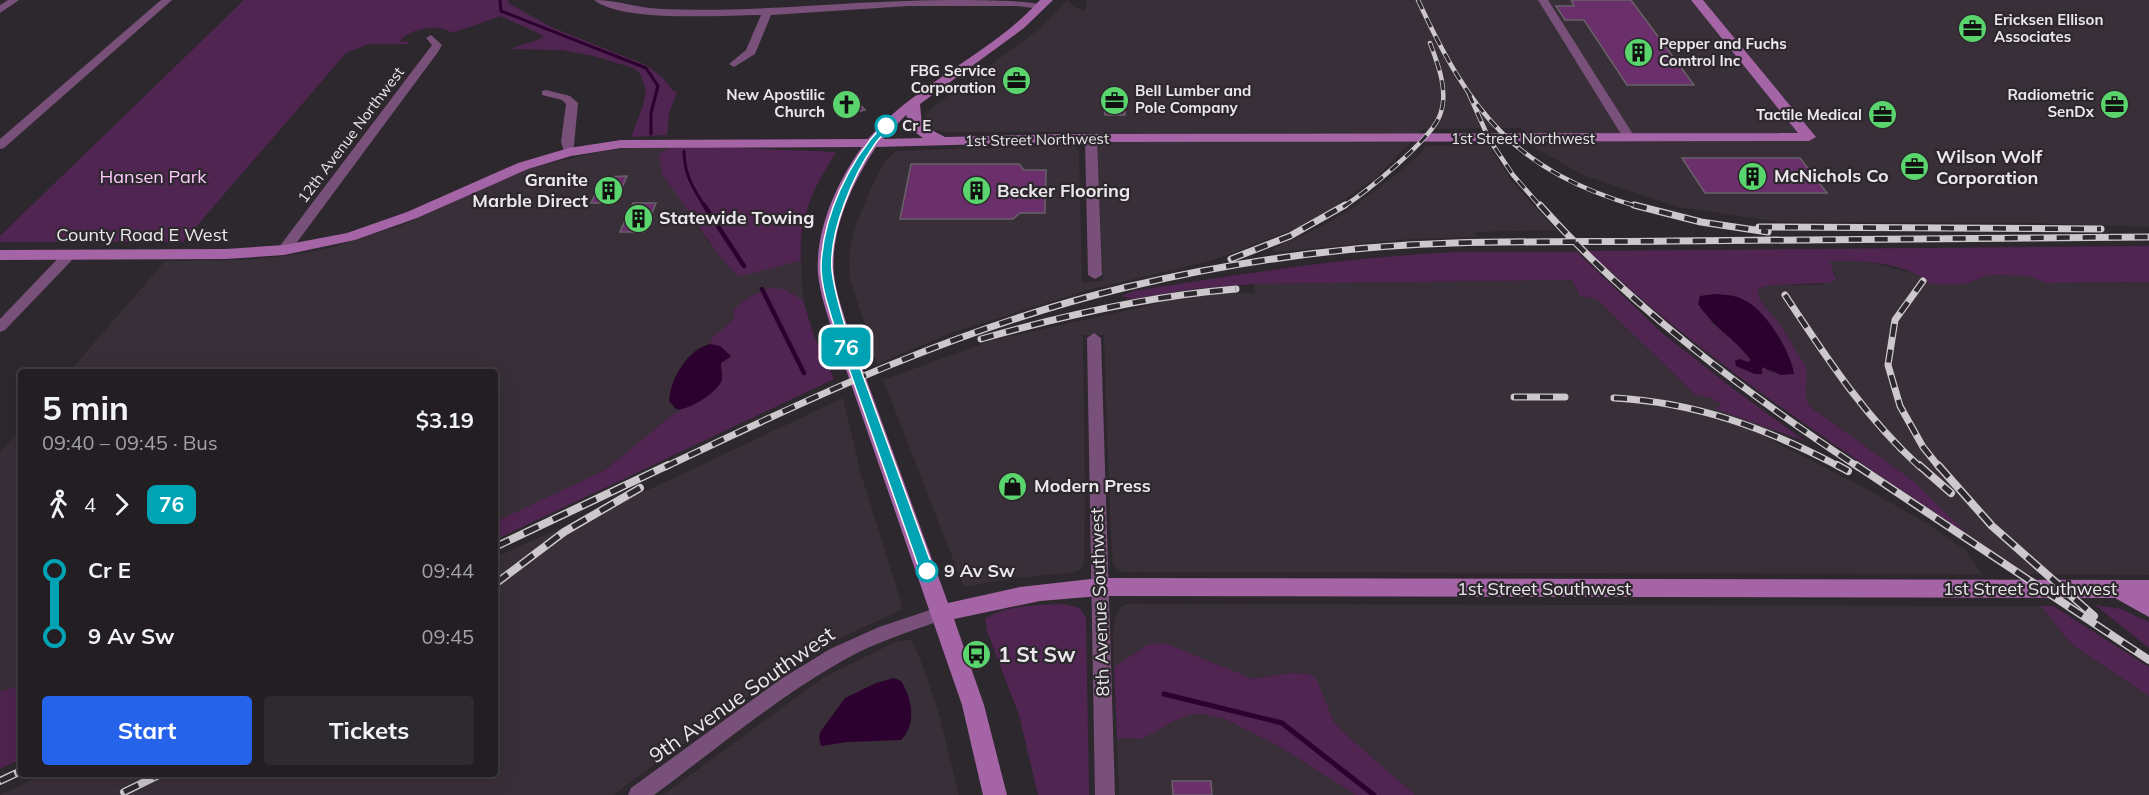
<!DOCTYPE html>
<html lang="en">
<head>
<meta charset="utf-8">
<style>
  :root { --surface:#221e22; --page:#2e2b2f; --text:#f1f3f6; --muted:#a2a2a5; --line:#3f3c40; --accent:#2563eb }
  body { margin:0; font-family:Mulish,sans-serif; background:var(--page); color:var(--text); height:100vh; display:flex; flex-direction:column; font-size:22px; white-space:nowrap }
  * { box-sizing:border-box; margin:0 }
  p { font-size:20px; color:var(--muted) }
  .icon { flex:none; width:33px; height:33px; fill:none; stroke:currentColor; stroke-width:2; stroke-linecap:round; stroke-linejoin:round }
  .map { position:relative; flex:1; overflow:hidden }
  .details { position:absolute; left:18px; top:369px; width:480px; height:408px; display:flex; flex-direction:column; background:var(--surface); border-radius:6px; box-shadow:0 6px 24px #0002,0 0 0 2px var(--line) }
  .details>* { flex:none }
  .badge { padding:0 12px; border-radius:9px; font-size:21px; line-height:39px }
  .map>.badge { position:absolute; translate:-50% -50%; box-shadow:0 0 0 3px #fff }
  .legs { display:flex; align-items:center; gap:9px; height:66px; padding:0 24px; font-size:20px }
  .legs p { margin-inline-start:auto }
  .headline { display:flex; align-items:center; justify-content:space-between; height:102px; padding:0 24px }
  h1 { font-size:33px; font-weight:700; line-height:45px }
  .primary-button { display:flex; gap:12px; margin-top:auto; padding:12px 24px }
  .primary-button a { flex:1; height:69px; border-radius:6px; background:var(--accent); color:#fff; font-size:24px; font-weight:700; line-height:69px; text-align:center }
  .primary-button a+a { background:var(--page); color:var(--text) }
  ul { padding:0 24px; list-style:none }
  li { display:flex; align-items:center; gap:21px; height:66px; font-size:22px }
  li i { display:grid; place-items:center; width:9px; height:100%; margin:0 8px; background:currentColor }
  li i::after { content:''; width:15px; height:15px; margin:-8px; border:4px solid; border-radius:50%; background:var(--surface) }
  li p { margin-inline-start:auto }
  li:first-child i { background:linear-gradient(#0000 50%,currentColor 0) }
  li:last-child i { background:linear-gradient(currentColor 50%,#0000 0) }
  .map>svg:first-child { display:block }
</style>
</head>
<body>
<div class="map">
<svg width="2149" height="795" viewBox="0 0 2149 795">
  <rect width="100%" height="100%" fill="#2d282d"/>
  <path fill="#392f39" d="M1068,0L1072,6L1085,11L1087,0H2149V227L2031,223L1780,222L1678,207L1583,175L1532,146L1521,128L1423,129L1376,178L1308,224L1214,260L1092,289L953,332L877,364L850,278L849,255L855,228L870,190L885,161L896,151L1066,145L1076,147L1079,151L1082,282L1103,281L1097,151L1099,147L1088,132H945L932,130L924,121L925,115L932,108L1034,33Z
    M1425,146H1489L1510,179L1556,230L1474,232L1477,237L1410,239L1275,252L1272,249L1320,227L1348,211L1402,170L1423,151Z
    M631,148H668L662,152L690,217L720,257L738,276L801,260L803,300L784,289L735,319L713,337L710,344L696,349L687,358L676,377V409L680,410L605,470L495,522V372H69L165,261L250,260L300,254L337,246L405,224L507,177L531,168L598,152Z
    M1863,260L1922,276L1966,284L1989,275L2029,276L2046,283L2149,282V575L2023,574L1967,534L1912,480L1809,406L1804,395L1807,375L1779,323L1759,299L1758,290L1772,285H1821L1836,275L1829,261Z
    M1572,280L1580,296L1597,299L1694,394L1711,398L1722,405L1716,409L1775,430L1771,440L1865,488L1931,526L1965,550L1982,574L1121,572L1113,564L1110,519L1104,335H1083L1085,501L1084,564L1081,569L1071,573L1013,578L964,587L883,380L990,341L1172,300L1213,294L1255,293L1254,284Z
    M843,398L861,474L887,557L902,606L901,610L823,646L799,659L613,795H0L43,774H495V557L657,486Z
    M21,428V685L0,692V452Z
    M1126,604L2041,606L2071,644L2149,696V795H1415L1342,731L1333,720L1316,679L1308,674L1291,673L1253,679L1167,644L1157,643L1147,645L1114,667L1113,633L1116,616L1120,607Z
    M907,640L912,641L922,664L940,718L959,795H663L824,677L898,641Z
    M1202,714L1225,719L1278,746L1356,795H1119L1117,738L1142,739L1174,721L1189,715Z"/>
  <path fill="#502551" fill-rule="evenodd" d="M244,0H509L508,3L551,27L646,65L662,77L673,91L677,92L669,114L667,135L631,137L643,106L646,91L640,73L633,68L594,56L561,50L509,49L538,40L544,36L501,16L452,33C441,23 409,28 400,41L408,42L409,44H369L346,53L183,242H0V236Z
    M712,147L836,152C814,188 798,216 801,260L739,277L720,257L662,174L659,155L668,148Z
    M2149,246V282L2046,283L2029,276L1989,275L1966,284H1930C1907,262 1860,260 1830,261L1836,280L1829,283L1772,285L1758,289L1759,299L1779,323L1806,367C1809,382 1802,390 1809,406L1912,480L1967,534C1836,446 1703,360 1588,251ZM1705,295H1728L1780,337L1793,367L1771,372L1762,367L1755,374L1736,366L1739,359L1749,362L1751,360L1735,342L1712,323L1700,297Z
    M1457,252H1577L1662,333L1735,390L1805,441L1715,409L1722,405L1711,398L1694,394L1597,299L1580,296L1572,280L1254,284L1194,289L1132,299L1122,296L1133,291C1242,274 1346,257 1457,252Z
    M771,288L784,289L803,300L814,336L834,379L495,540V522L605,470L672,415L717,388L722,376L721,363L730,358L720,346L710,344L713,337L734,319V309C745,299 757,291 771,288Z
    M1063,604L1080,608L1086,618L1089,795H1038L1019,715L987,631L985,619C1005,605 1039,605 1063,604Z
    M2095,605L2121,609L2149,622V648Z
    M2041,606H2053L2149,667V696L2071,644Z
    M1157,643L1167,644L1253,679L1291,673L1308,674L1316,678L1333,720L1342,731L1415,795H1356L1278,746L1225,719L1202,714L1189,715L1174,721L1142,739L1117,738L1114,667L1147,645Z
    M21,685V759L0,769V692Z"/>
  <path fill="#2d012f" d="M1716,294C1726,295 1736,295 1744,300C1765,309 1791,352 1794,374L1781,375L1762,367V374H1755L1736,366L1735,361L1739,359L1748,362L1751,360C1735,339 1712,326 1698,304L1700,296Z
    M710,344L720,346L731,356L721,363C720,369 724,376 721,382C715,394 688,411 676,409L669,401C671,377 687,351 710,344Z
    M894,678L901,681C912,698 917,724 901,740L847,742L821,746L819,737L821,731L845,698L876,683Z"/>
  <g fill="none" stroke-linecap="round" stroke-linejoin="round">
    <path stroke="#2d012f" stroke-width="3" d="M500,0L501,11L646,68L658,86L651,113V134
      M684,151C684,174 693,188 705,207"/>
    <path stroke="#2d012f" stroke-width="4.5" d="M704,205L744,266
      M762,289L804,373"/>
    <path stroke="#2d012f" stroke-width="5" d="M1164,694L1282,723L1374,795"/>
  </g>
  <path fill="#6b2f6c" stroke="#686268" stroke-width="1.5" d="M1571,0H1631L1694,85H1627L1584,20H1565L1556,6H1574Z
    M850,93L865,110L848,114L834,98Z
    M1104,94H1123L1125,115H1105Z
    M1682,158H1800L1827,193H1705Z
    M911,164H1019L1024,170H1046L1045,213H1020L1013,219H900Z
    M627,176L615,203H591L604,177Z
    M633,203H656L644,232H620Z
    M1172,781H1211L1212,795H1173Z"/>
  <g fill="none" stroke-linecap="round" stroke-linejoin="round">
    <path fill="#795079" fill-rule="evenodd" d="M8,0H19L0,13V5Z
      M161,0H172L4,148L0,149V139Z
      M594,0C617,0 638,8 661,9C758,13 855,0 952,0C971,0 1033,0 1046,6L1041,9L1017,6H909L771,15L755,54L734,67L729,64L746,50L761,15C722,15 623,23 594,0Z
      M1538,0H1548L1636,139L1634,141H1626L1624,139Z
      M431,35L442,45L438,52L289,253H279L277,250L279,247L429,49L432,45L426,38Z
      M546,90L570,96L578,103L573,155H565L561,142L566,104L562,100L542,95V91Z
      M1091,135L1097,139L1102,275L1095,279L1088,275L1085,139Z
      M69,251L76,255L74,258L5,330L0,332V319L64,252Z
      M1094,333L1101,338L1115,795H1095L1087,338Z
      M942,606L948,608L951,613L948,618C912,631 875,642 842,661C775,699 715,750 654,795H628L631,788L781,679L830,649L879,627Z"/>
    <path fill="#a564a6" fill-rule="evenodd" d="M1040,0H1053L1024,28L920,104L922,125L945,137L1067,134L1798,133L1691,0H1703L1816,137L1809,141L1067,142L876,147C852,183 830,231 834,275C836,293 843,311 848,329L948,603L1020,587L1100,578L2149,580V617L2115,598L1100,596L1040,601L954,619L984,705L1007,795H983L962,705L832,329C826,311 820,293 818,274C815,230 837,182 862,147L621,148L571,156L528,169L417,218L355,240L284,255L226,259L0,260V250L226,249L284,245L347,233L407,212L518,163L569,148L621,140L868,139C917,82 990,55 1040,0ZM906,115L912,130L923,138L883,139Z"/>
    <defs>
      <path id="rail-far2" d="M1418,0C1470,113 1515,171 1639,207
        M1469,94L1489,139L1513,175L1541,207
        M1343,207C1366,192 1431,140 1440,115C1449,92 1438,64 1430,43"/>
      <path id="rail-far1" d="M1540,205C1632,308 1743,391 1858,467
        M1634,205L1701,222L1768,232
        M1759,227L2101,229
        M1231,259L1290,236L1345,205
        M1923,281L1895,320L1888,365L1900,406L1923,447L1939,467
        M1785,295C1826,357 1865,417 1920,467
        M981,339C1065,315 1149,296 1236,289
        M1514,397H1565
        M1614,398C1696,402 1768,429 1840,467
        M665,467C816,395 963,326 1127,287C1233,262 1344,246 1453,243C1527,241 1601,242 1675,241C1833,240 1991,238 2149,237"/>
      <path id="rail" d="M1837,465L1848,471
        M1856,465L2149,660
        M1919,465L1951,493
        M1938,465L1992,526L2094,616
        M495,547L668,465
        M495,584L564,532L640,488
        M0,781L21,771
        M124,792L161,774"/>
    </defs>
    <use href="#rail-far2" stroke="#ccc8cc" stroke-width="4.5"/>
    <use href="#rail-far1" stroke="#ccc8cc" stroke-width="7"/>
    <use href="#rail" stroke="#ccc8cc" stroke-width="8"/>
    <use href="#rail-far2" stroke="#2d282d" stroke-width="3" stroke-dasharray="10" stroke-linecap="butt"/>
    <use href="#rail-far1" stroke="#2d282d" stroke-width="4.5" stroke-dasharray="13" stroke-linecap="butt"/>
    <use href="#rail" stroke="#2d282d" stroke-width="5" stroke-dasharray="16" stroke-linecap="butt"/>
  </g>
  <path fill="#00a3b4" stroke="#fff" stroke-width="1.5" d="M883,125L890,126C886,132 879,138 875,144C853,175 829,232 832,270C834,290 840,309 846,329L934,571L927,576L920,571L835,329C829,309 821,287 821,266C823,215 849,161 883,125Z"/>
  <defs>
    <symbol id="office-disc" viewBox="-11 -11 22 22"><circle r="9.5" fill="#5ad56e" stroke="#2d282d"/><path d="M-6-3h4V-5.5h4V-3h4V5H-6ZM-1-4.5V-3h2v-1.5ZM-6 0V1H6V0Z" fill="#111"/></symbol>
    <symbol id="building-disc" viewBox="-11 -11 22 22"><circle r="9.5" fill="#5ad56e" stroke="#2d282d"/><path d="M-4-6H4V6H1V3H-1V6H-4ZM-2.5-4.3h1.7v1.8h-1.7ZM.8-4.3h1.7v1.8H.8ZM-2.5-1h1.7V.8h-1.7ZM.8-1h1.7V.8H.8Z" fill="#111"/></symbol>
    <symbol id="church-disc" viewBox="-11 -11 22 22"><circle r="9.5" fill="#5ad56e" stroke="#2d282d"/><path d="M-1.2-6h2.4v3.5h3.3v2.4h-3.3V6h-2.4V-.1h-3.3v-2.4h3.3Z" fill="#111"/></symbol>
    <symbol id="shop-disc" viewBox="-11 -11 22 22"><circle r="9.5" fill="#5ad56e" stroke="#2d282d"/><path d="M-5-2.5h2.3a2.7 3.5 0 0 1 5.4 0H5L5.5 6h-11ZM-1.5-2.5h3a1.5 2.3 0 0 0-3 0Z" fill="#111"/></symbol>
    <symbol id="bus-disc" viewBox="-11 -11 22 22"><circle r="9.5" fill="#5ad56e" stroke="#2d282d"/><path d="M-5-6H5V4H4V6H2V4H-2V6H-4V4H-5ZM-3.5-4V0h7V-4ZM-3.5 1.2v1.5H-2V1.2ZM2 1.2v1.5H3.5V1.2Z" fill="#111"/></symbol>
  </defs>
  <g fill-rule="evenodd">
    <use href="#office-disc" x="1956" y="12" width="33" height="33"/>
    <use href="#building-disc" x="1622" y="36" width="33" height="33"/>
    <use href="#office-disc" x="1000" y="64" width="33" height="33"/>
    <use href="#office-disc" x="1098" y="84" width="33" height="33"/>
    <use href="#church-disc" x="830" y="88" width="33" height="33"/>
    <use href="#office-disc" x="2098" y="88" width="33" height="33"/>
    <use href="#office-disc" x="1866" y="98" width="33" height="33"/>
    <use href="#office-disc" x="1898" y="150" width="33" height="33"/>
    <use href="#building-disc" x="1736" y="160" width="33" height="33"/>
    <use href="#building-disc" x="592" y="174" width="33" height="33"/>
    <use href="#building-disc" x="960" y="174" width="33" height="33"/>
    <use href="#building-disc" x="622" y="202" width="33" height="33"/>
    <use href="#shop-disc" x="996" y="470" width="33" height="33"/>
    <use href="#bus-disc" x="960" y="638" width="33" height="33"/>
  </g>
  <g fill="#fff" stroke="#00a3b4" stroke-width="3">
    <circle cx="886" cy="126" r="10"/>
    <circle cx="927" cy="571" r="10"/>
  </g>
  <g text-anchor="middle" stroke-width="4.5" stroke-linejoin="round" paint-order="stroke">
    <g font-size="15" font-weight="bold" fill="#ebe7eb" stroke="#2d282d" text-anchor="end">
      <text x="1994" y="25" text-anchor="start">Ericksen Ellison<tspan x="1994" dy="17">Associates</tspan></text>
      <text x="1659" y="49" text-anchor="start">Pepper and Fuchs<tspan x="1659" dy="17">Comtrol Inc</tspan></text>
      <text x="996" y="76">FBG Service<tspan x="996" dy="17">Corporation</tspan></text>
      <text x="1135" y="96" text-anchor="start">Bell Lumber and<tspan x="1135" dy="17">Pole Company</tspan></text>
      <text x="825" y="100">New Apostilic<tspan x="825" dy="17">Church</tspan></text>
      <text x="2094" y="100">Radiometric<tspan x="2094" dy="17">SenDx</tspan></text>
      <text x="1862" y="120">Tactile Medical</text>
    </g>
    <g font-size="15" font-weight="bold" fill="#ebe7eb" stroke="#2d282d" text-anchor="start">
      <text x="902" y="131">Cr E</text>
    </g>
    <g font-size="15" fill="#ebe7eb" stroke="#2d282d">
      <text transform="translate(351 135) rotate(-53)" y="5">12th Avenue Northwest</text>
      <text x="1523" y="144">1st Street Northwest</text>
      <text transform="translate(1037 140) rotate(-1)" y="5">1st Street Northwest</text>
    </g>
    <g font-size="18" font-weight="bold" fill="#ebe7eb" stroke="#2d282d" text-anchor="start">
      <text x="1936" y="163">Wilson Wolf<tspan x="1936" dy="21">Corporation</tspan></text>
      <text x="1774" y="182">McNichols Co</text>
      <text x="588" y="186" text-anchor="end">Granite<tspan x="588" dy="21">Marble Direct</tspan></text>
      <text x="997" y="197">Becker Flooring</text>
      <text x="659" y="224">Statewide Towing</text>
      <text x="1034" y="492">Modern Press</text>
    </g>
    <g font-size="18" fill="#fec9fd" stroke="#2d282d">
      <text x="153" y="183">Hansen Park</text>
    </g>
    <g font-size="18" fill="#ebe7eb" stroke="#2d282d">
      <text x="142" y="241">County Road E West</text>
      <text x="1544" y="595">1st Street Southwest</text>
      <text x="2030" y="595">1st Street Southwest</text>
      <text transform="translate(1100 602) rotate(-92)" y="6">8th Avenue Southwest</text>
    </g>
    <g font-size="18" font-weight="bold" fill="#ebe7eb" stroke="#2d282d" text-anchor="start">
      <text x="944" y="577">9 Av Sw</text>
    </g>
    <g font-size="21" font-weight="bold" fill="#ebe7eb" stroke="#2d282d" text-anchor="start">
      <text x="998" y="662">1 St Sw</text>
    </g>
    <g font-size="21" fill="#ebe7eb" stroke="#2d282d">
      <text transform="translate(742 695) rotate(-35)" y="7">9th Avenue Southwest</text>
    </g>
  </g>
</svg>
<b class="badge" style="left:846px;top:347px;background:#00a3b4;color:#fff">76</b>
<section class="details">
<div class="headline"><div><h1>5 min</h1><p>09:40 – 09:45 · Bus</p></div><b>$3.19</b></div>
<div class="legs"><svg class="icon" aria-label="walk" viewBox="0 0 24 24"><circle cx="13" cy="4" r="2"/><path d="M13 8l-2 6 4 7M11 14l-3 7M7 12l3-4h3l4 4"/></svg>4<svg class="icon" aria-label="forward" viewBox="0 0 24 24"><path d="M9 5l7 7-7 7"/></svg><b class="badge" style="background:#00a3b4;color:#fff">76</b></div>
<ul>
<li><i style="color:#00a3b4"></i><b>Cr E</b><p>09:44</p></li>
<li><i style="color:#00a3b4"></i><b>9 Av Sw</b><p>09:45</p></li>
</ul>
<div class="primary-button"><a>Start</a><a>Tickets</a></div>
</section>
</div>
</body>
</html>
